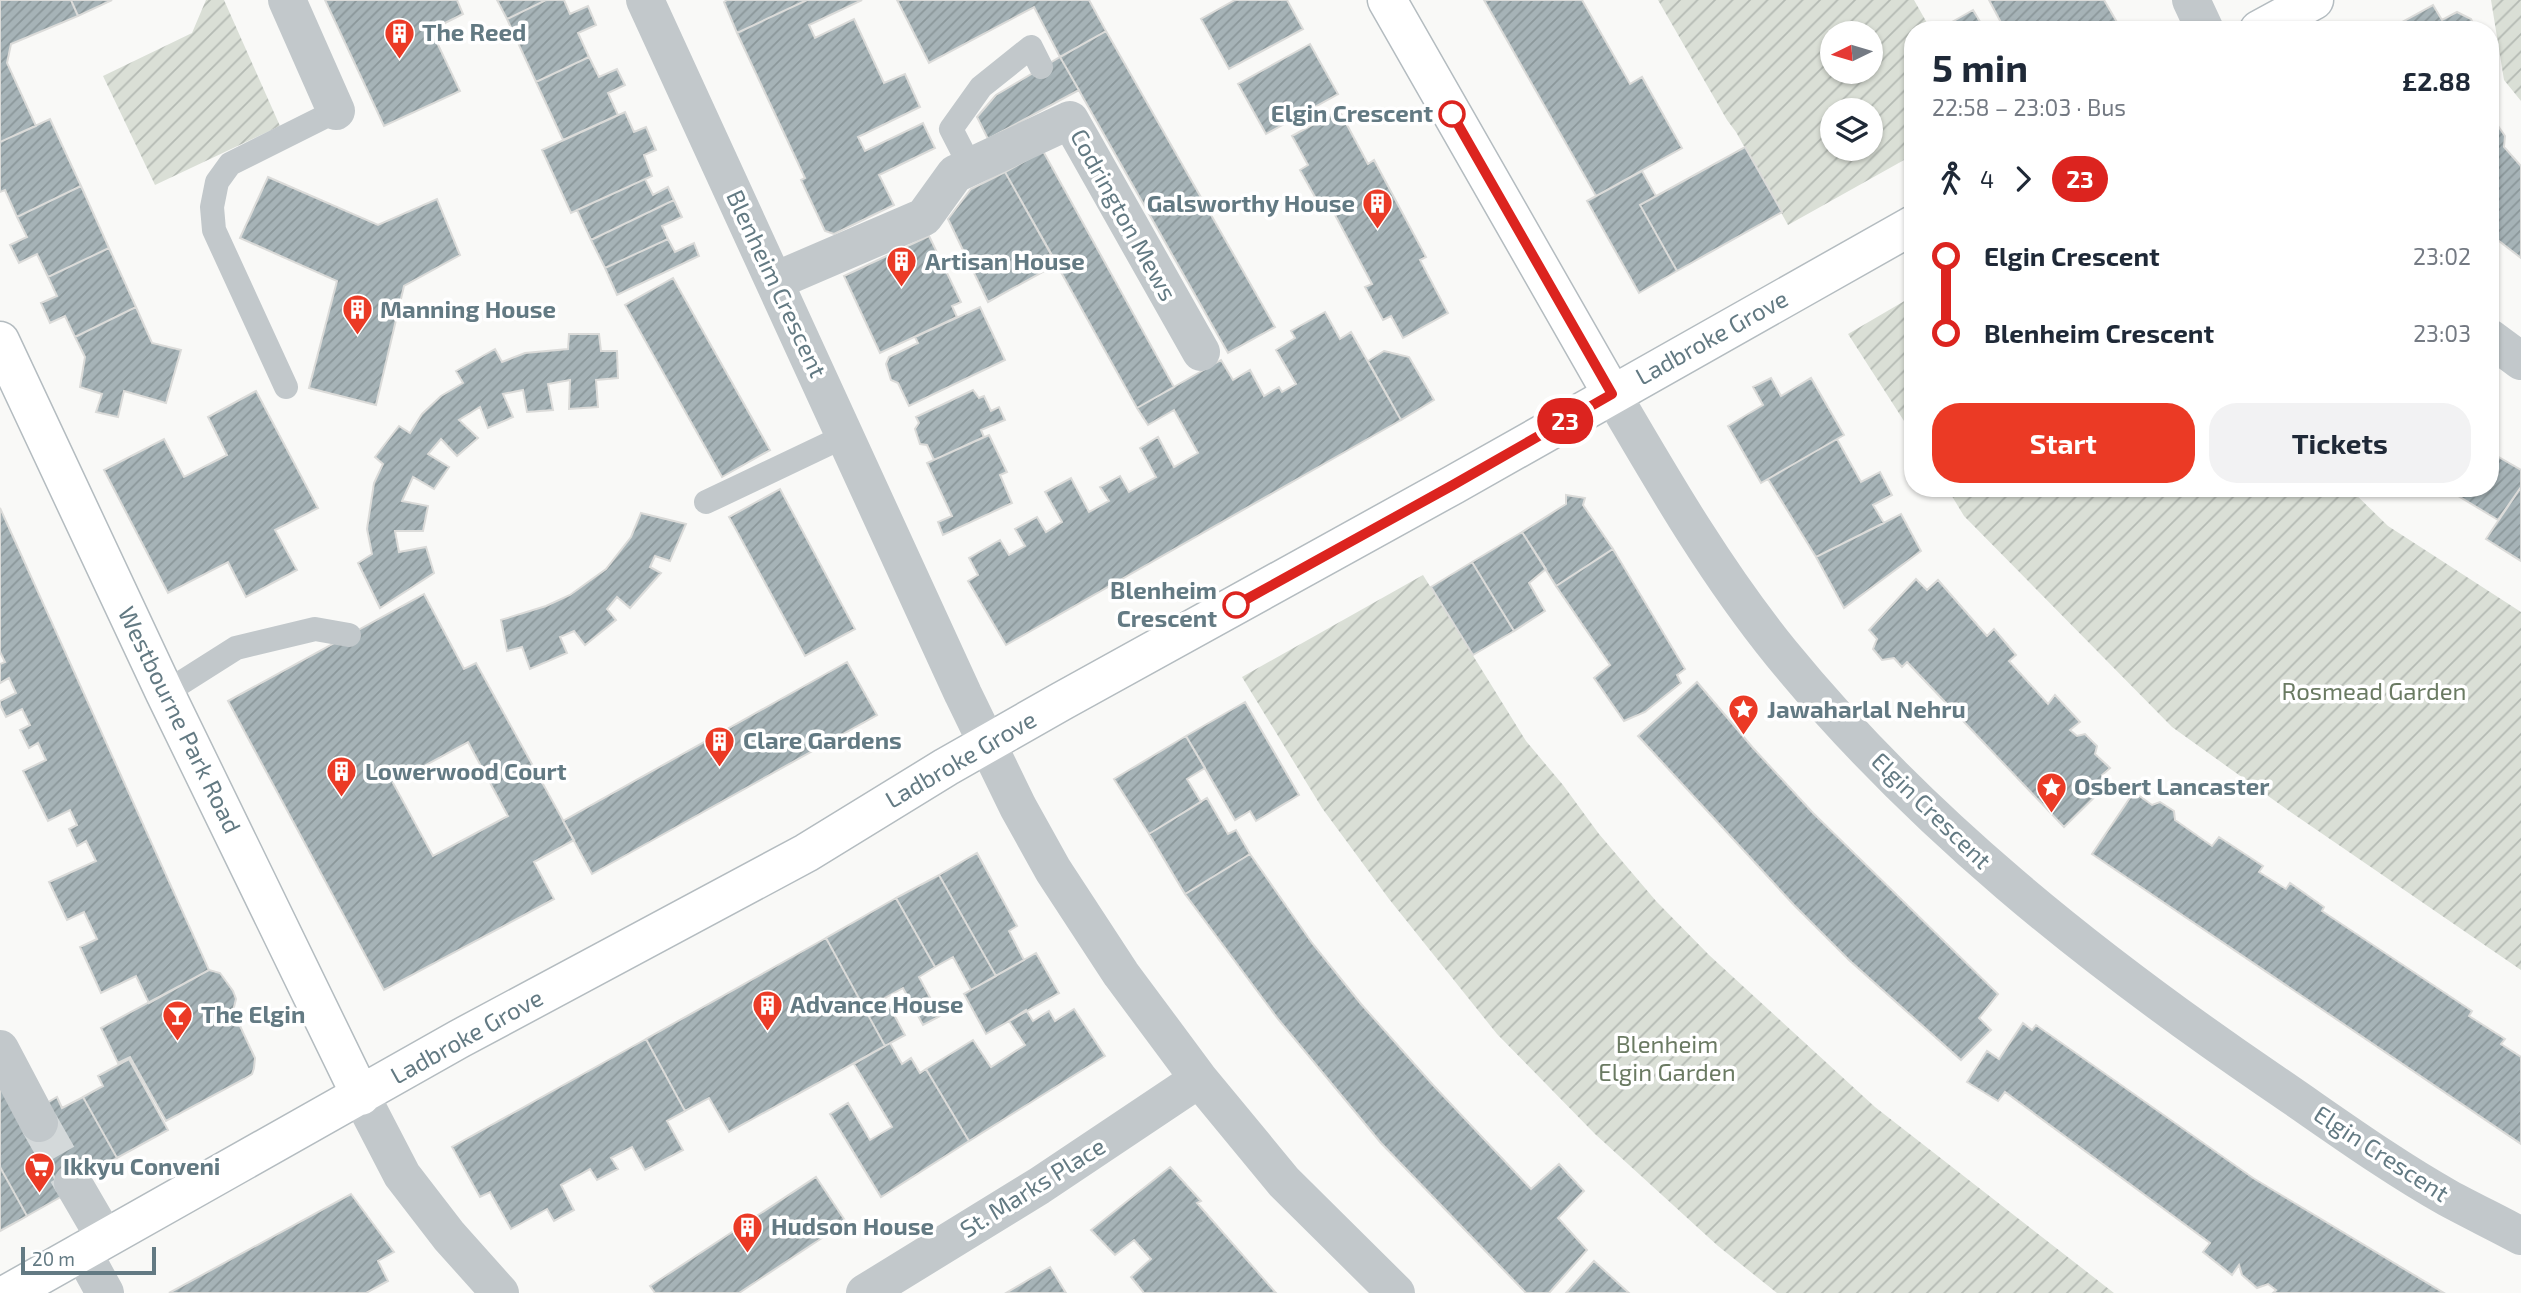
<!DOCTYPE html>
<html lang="en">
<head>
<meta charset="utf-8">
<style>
  :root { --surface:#fff; --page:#f2f2f3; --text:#1f2937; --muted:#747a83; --accent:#eb3a25 }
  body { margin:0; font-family:"Exo 2",sans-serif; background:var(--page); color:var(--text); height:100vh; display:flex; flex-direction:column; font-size:26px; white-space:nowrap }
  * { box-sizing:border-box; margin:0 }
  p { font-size:23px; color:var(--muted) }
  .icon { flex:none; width:38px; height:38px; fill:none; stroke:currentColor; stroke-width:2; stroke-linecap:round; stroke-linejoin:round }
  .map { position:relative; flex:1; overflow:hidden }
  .sheet { position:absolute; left:1904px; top:21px; width:595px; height:476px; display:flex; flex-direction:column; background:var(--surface); border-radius:28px; box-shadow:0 2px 5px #0004 }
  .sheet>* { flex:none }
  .badge { padding:0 14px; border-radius:23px; font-size:24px; line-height:46px }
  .needle { width:46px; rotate:265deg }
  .controls { position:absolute; left:1820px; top:21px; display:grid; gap:14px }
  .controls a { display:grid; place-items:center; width:63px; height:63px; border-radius:50%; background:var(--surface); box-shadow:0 2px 5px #0004; font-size:35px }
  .scale { position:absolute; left:21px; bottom:18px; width:135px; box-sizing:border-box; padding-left:7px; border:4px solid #637a83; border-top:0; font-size:19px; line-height:24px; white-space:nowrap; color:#637a83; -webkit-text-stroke:5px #fff; paint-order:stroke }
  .map>.badge { position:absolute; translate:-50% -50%; box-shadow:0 0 0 4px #fff }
  .legs { display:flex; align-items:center; gap:10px; height:77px; padding:0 28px; font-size:23px }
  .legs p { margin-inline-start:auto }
  .summary { display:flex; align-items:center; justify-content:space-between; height:119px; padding:0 28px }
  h1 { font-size:38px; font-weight:700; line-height:52px }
  .action { display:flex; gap:14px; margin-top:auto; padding:14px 28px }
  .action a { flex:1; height:80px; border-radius:28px; background:var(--accent); color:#fff; font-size:28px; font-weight:700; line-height:80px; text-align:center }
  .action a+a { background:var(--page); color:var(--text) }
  ul { padding:0 28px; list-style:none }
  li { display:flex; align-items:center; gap:24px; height:77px; font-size:26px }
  li i { display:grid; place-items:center; width:10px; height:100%; margin:0 9px; background:currentColor }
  li i::after { content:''; width:18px; height:18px; margin:-9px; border:5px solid; border-radius:50%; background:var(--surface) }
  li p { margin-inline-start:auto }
  li:first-child i { background:linear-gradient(#0000 50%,currentColor 0) }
  li:last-child i { background:linear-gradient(currentColor 50%,#0000 0) }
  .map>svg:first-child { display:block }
</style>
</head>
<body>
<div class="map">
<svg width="2521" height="1293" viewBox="0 0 2521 1293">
  <defs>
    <pattern id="garden-furrows" width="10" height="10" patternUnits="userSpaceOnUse" patternTransform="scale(1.75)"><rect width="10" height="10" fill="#dadfd6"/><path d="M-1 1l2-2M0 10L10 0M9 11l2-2" fill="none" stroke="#b4bab3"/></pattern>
    <pattern id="building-hatch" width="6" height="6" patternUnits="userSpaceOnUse" patternTransform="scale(1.75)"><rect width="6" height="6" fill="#a6b3b7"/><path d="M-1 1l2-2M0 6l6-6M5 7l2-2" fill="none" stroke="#8b979a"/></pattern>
  </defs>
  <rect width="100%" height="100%" fill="#f9f9f7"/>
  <path fill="url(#garden-furrows)" fill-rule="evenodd" d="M206,0H224L280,126L155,185L103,76L192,33Z
    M1658,0H1914L1931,30H1913V155L1788,225L1736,132L1727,120ZM1832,33H1871V72H1832ZM1832,110H1871V149H1832Z
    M2491,0H2521V101L2504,80Z
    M1913,296V435L1848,334Z
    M1947,488H2349L2388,526L2521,612V970L2292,813L2172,727L1964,516Z
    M1423,575L1526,741L1563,785L1599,834L1656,901L1709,955L1875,1107L2114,1293H1777L1718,1246L1595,1134L1497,1034L1389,899L1322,808L1242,677Z"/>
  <path fill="url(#building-hatch)" stroke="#dbdbd9" stroke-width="2" fill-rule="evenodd" d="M0,0H71L78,16L11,44L7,63L36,126L0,142Z
    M71,0H112L78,16Z
    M325,0H457L463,14L431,30L460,91L384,126Z
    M497,0H546L507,19Z
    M546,0H564L570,14L588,6L596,25L578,33L589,57L536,82L507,19Z
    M727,0H807L737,33L724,2Z
    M807,0H862L809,25L815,38L854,19L884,83L905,74L920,107L858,137L865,151L923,123L935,148L879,175L894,205L834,234L825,231L801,180L805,178L737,33Z
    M897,0H1089L1106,31L1060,57L1034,7L929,63Z
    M1235,0H1287L1303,29L1229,69L1201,19Z
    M1484,0H1582L1630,84L1642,77L1682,148L1596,196Z
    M1989,0H2104L2121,29L2005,30Z
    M2433,5L2442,20L2457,12L2471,19L2476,30H2407L2402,22Z
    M1973,10L1985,30H1938Z
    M1106,31L1275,327L1228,353L1060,57Z
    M1310,44L1338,94L1266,134L1238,84Z
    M589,57L599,77L617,69L625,85L608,93L618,115L563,140L536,82Z
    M1060,57L1079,90L988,139L977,117L996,95Z
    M1339,110L1368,164L1374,160L1426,257L1420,260L1448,313L1403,338L1391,316L1383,320L1365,287L1372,284L1327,200L1319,204L1300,170L1308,165L1292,136Z
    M625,112L634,132L646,127L656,150L644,155L652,176L571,213L542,150Z
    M50,119L81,186L17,217L5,190L0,192V142Z
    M2490,123H2496L2505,136L2504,147L2521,166V258L2490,234Z
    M1745,147L1782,212L1677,271L1640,205Z
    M1043,151L1174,387L1137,408L1005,172Z
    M1642,171L1656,196L1640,205L1677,271L1639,293L1587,201Z
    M1005,172L1057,264L988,302L948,219L971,189Z
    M268,177L378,225L437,199L460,255L404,286L376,405L309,388L337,281L240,238Z
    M645,179L653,195L668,187L674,200L591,240L577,210Z
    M81,186L109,248L48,277L37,254L19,263L10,245L27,237L17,217Z
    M674,200L682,217L662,226L668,239L605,268L591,240Z
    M929,236L961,302L952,306L957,317L880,353L844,276Z
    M668,239L675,252L694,243L699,256L617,295L605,268Z
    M109,248L136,307L75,337L65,316L50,323L41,303L57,296L48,277Z
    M673,278L770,450L722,477L625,305Z
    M136,307L152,343L181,350L166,403L124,391L118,417L96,412L102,394L80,387L85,357L75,337Z
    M980,307L1005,360L909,406L898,383L891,380L886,364L889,357L918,343L915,337Z
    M1325,312L1340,339L1351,332L1401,420L1006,645L968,581L978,575L969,558L1000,540L1009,555L1025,546L1015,529L1037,517L1046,532L1062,522L1045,492L1071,478L1089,512L1109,501L1100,487L1120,476L1129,492L1156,477L1140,448L1158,437L1174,467L1198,453L1174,410L1148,425L1137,408L1221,360L1233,380L1250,370L1264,396L1279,387L1282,392L1296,384L1276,350L1295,338L1291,331Z
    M569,334H599L601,351H617L618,378L596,380L598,407L569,409L570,380L548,384L553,410L527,412L523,390L503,394L513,417L488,428L480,407L459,420L478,438L457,456L441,439L428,454L449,467L434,489L413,477L402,501L428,506L423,531H395L399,552L426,547L434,573L380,608L358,563L372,554L367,529L374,483L383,464L375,457L399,426L410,433L422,414L441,396L463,383L456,371L495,349L502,362L525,353L568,349Z
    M1384,351L1409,357L1434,400L1401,420L1368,361Z
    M1771,378L1781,396L1811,378L1844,435L1761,483L1728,426L1763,405L1753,387Z
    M973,390L979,398L984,396L991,411L999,407L1005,420L981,430L984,437L934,460L927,445L920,444L915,429L919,423L916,417Z
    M256,391L318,508L275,530L297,570L246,597L228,562L168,593L104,470L164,439L184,477L227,455L208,417Z
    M989,435L1007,472L1000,475L1012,503L943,535L938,522L952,516L927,463Z
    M1837,439L1861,482L1880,472L1892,495L1873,505L1884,523L1816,557L1768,479Z
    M2490,452L2521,470V487L2498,520L2445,488H2490Z
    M2521,487V561L2486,539Z
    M780,489L855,629L805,656L729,517Z
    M1566,495L1585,498L1583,505L1613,549L1556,586L1522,532L1566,504Z
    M0,508L209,970L149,1003L136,976L101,993L80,947L97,939L84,912L67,920L49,882L96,861L86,841L77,846L69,829L77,825L70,810L48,821L23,771L46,760L38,743L29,748L20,730L30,725L22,709L6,717L0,705V701L16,693L9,678L0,683V664L5,662L0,652Z
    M641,513L686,524L670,561L655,556L650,567L661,573L630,608L617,597L607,609L616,620L585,645L574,631L560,637L567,653L530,669L522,647L507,651L501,620L546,606L570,595L606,569L631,537Z
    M1901,514L1921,551L1844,608L1816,557Z
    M1522,532L1546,569L1529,583L1545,611L1514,631L1472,562Z
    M1613,549L1685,669L1677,675L1681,683L1645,712L1624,721L1594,678L1610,665L1556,586Z
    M1472,562L1514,631L1473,655L1431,587Z
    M1916,579L1927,590L1938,580L1987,636L1994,629L2016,655L2009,661L2048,704L2055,695L2080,722L2070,730L2077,736L2085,734L2097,746L2095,754L2110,768L2102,775L2109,783L2064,827L1907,662L1902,667L1894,658L1882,660L1873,649L1877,639L1869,630Z
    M424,594L464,669L476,663L574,840L534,862L554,899L384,990L228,701ZM468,742L508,816L433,856L393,783Z
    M847,662L877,715L592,874L563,821Z
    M1697,682L1753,748L1813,813L1998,994L1979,1018L1991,1030L1961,1060L1849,960L1794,905L1638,736Z
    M1245,702L1299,795L1256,821L1250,811L1235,820L1186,736Z
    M1186,736L1205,768L1187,779L1201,802L1149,834L1114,779Z
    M2134,792L2152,805L2160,802L2174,811L2175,820L2212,846L2219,837L2263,866L2259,872L2286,889L2290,883L2324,907L2322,911L2472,1011L2469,1016L2505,1039L2501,1044L2521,1057V1144L2092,854Z
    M1207,798L1228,834L1236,830L1250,854L1185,894L1149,834Z
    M977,853L1017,926L1009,931L1024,960L996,976L939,875Z
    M1250,854L1312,943L1361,1004L1433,1085L1531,1189L1559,1164L1584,1191L1558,1218L1587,1250L1549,1293H1526L1381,1143L1278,1019L1185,894Z
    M939,875L996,976L971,990L953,957L935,967L896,898Z
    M896,898L935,967L919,977L940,1016L923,1025L903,988L885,998L905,1035L885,1046L826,938Z
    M826,938L885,1046L729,1132L709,1098L685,1111L646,1039Z
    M1036,953L1059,993L986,1034L964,994Z
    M209,970L220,973L233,991L236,999L233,1011L255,1058L254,1068L252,1074L244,1079L166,1121L130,1057L118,1063L101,1028Z
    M1074,1009L1105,1056L969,1141L926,1069L973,1040L991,1067L1025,1045L1009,1021L1026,1010L1033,1021L1049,1011L1055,1021Z
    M2023,1023L2032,1030L2036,1025L2253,1178L2444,1293H2273L2276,1290L2268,1284L2257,1288L2242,1275L2239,1265L2232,1275L2203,1252L2210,1243L2005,1092L1998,1101L1967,1082L1987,1051L1999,1059Z
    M646,1039L685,1111L667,1121L683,1150L645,1170L632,1147L611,1158L618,1169L597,1180L590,1169L561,1185L574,1210L554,1221L547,1209L511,1229L490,1192L480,1197L452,1147Z
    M890,1043L902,1064L911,1058L920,1073L926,1069L969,1141L881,1197L830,1114L848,1103L870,1140L892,1127L854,1064Z
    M129,1059L168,1130L117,1158L83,1097L103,1086L98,1076Z
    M0,1081L64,1195L27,1216L0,1167Z
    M57,1097L62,1108L83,1097L117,1158L61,1189L27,1129L40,1107Z
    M0,1167L27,1216L0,1231Z
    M1170,1167L1201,1201L1197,1203L1276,1293H1144L1131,1277L1151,1259L1134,1240L1115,1255L1091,1230Z
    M816,1177L846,1222L739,1293H655L650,1286Z
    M351,1194L394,1252L378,1261L388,1281L366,1293H169Z
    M1594,1261L1629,1293H1566Z
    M1050,1267L1066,1293H1006Z"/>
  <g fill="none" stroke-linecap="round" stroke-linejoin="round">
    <path stroke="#d4d9da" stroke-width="38" stroke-dasharray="38 19" stroke-linecap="butt" d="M39,1123L73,1183"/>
    <defs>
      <path id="secondary" d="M1387,0L1612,394
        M2259,30L2314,0
        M0,341L165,693L361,1096
        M9,1293L459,1039L806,853L946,767L1062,701L1453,485L1913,225"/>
    </defs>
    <use href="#secondary" stroke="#b4bcc0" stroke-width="41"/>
    <path stroke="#c2c8cb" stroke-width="24" d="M970,166L951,129L981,87L1031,47L1041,67
      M286,387L214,230L212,207L217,182L230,164L336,111
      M706,502L845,436
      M165,693L236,648L315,629L349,635"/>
    <path stroke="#c2c8cb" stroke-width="38" d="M287,0L336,111
      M645,0L963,694L1018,807L1053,870L1121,974L1199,1079L1284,1182L1396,1293
      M2191,0L2205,30
      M775,281L924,217L955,174L1070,120L1201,352
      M2490,338L2521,361
      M1612,394C1664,483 1716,573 1781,653C1919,822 2089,957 2269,1080C2328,1120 2386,1163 2448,1198C2472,1211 2497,1223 2521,1236
      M0,1049L39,1123
      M361,1096L402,1175L449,1236L500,1293
      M73,1183L105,1238
      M82,1251L105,1293
      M865,1293L1039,1186L1199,1079"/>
    <use href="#secondary" stroke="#fff" stroke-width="38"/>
  </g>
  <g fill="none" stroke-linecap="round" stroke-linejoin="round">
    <defs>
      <path id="line-1" d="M1236,605L1453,485L1612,394L1452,114"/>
    </defs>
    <use href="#line-1" stroke="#fff" stroke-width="16"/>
    <use href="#line-1" stroke="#dc241f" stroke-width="10"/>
  </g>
  <defs>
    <symbol id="building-pin" viewBox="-11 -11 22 30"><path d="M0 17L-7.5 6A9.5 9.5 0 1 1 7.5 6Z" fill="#eb3a25" stroke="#fff"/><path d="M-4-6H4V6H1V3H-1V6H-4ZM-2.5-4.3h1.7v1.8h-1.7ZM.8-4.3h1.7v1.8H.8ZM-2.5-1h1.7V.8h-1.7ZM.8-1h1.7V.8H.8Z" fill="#fff"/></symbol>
    <symbol id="sight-pin" viewBox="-11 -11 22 30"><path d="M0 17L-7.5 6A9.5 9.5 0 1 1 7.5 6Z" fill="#eb3a25" stroke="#fff"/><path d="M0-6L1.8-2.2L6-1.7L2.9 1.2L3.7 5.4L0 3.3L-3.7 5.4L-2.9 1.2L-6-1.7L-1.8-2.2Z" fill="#fff"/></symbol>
    <symbol id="bar-pin" viewBox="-11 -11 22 30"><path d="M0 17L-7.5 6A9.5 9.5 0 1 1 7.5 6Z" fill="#eb3a25" stroke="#fff"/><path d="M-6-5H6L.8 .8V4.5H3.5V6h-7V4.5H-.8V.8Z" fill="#fff"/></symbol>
    <symbol id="supermarket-pin" viewBox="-11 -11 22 30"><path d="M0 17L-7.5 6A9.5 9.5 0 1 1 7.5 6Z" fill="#eb3a25" stroke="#fff"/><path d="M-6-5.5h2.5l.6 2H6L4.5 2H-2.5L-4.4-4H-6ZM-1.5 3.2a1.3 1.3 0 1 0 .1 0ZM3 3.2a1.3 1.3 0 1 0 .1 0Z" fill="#fff"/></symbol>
  </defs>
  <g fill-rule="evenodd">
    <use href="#building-pin" x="382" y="16" width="35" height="47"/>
    <use href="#building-pin" x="1360" y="186" width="35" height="47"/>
    <use href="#building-pin" x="884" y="244" width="35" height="47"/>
    <use href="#building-pin" x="340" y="292" width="35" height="47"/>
    <use href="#sight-pin" x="1726" y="692" width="35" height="47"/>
    <use href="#building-pin" x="702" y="724" width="35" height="47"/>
    <use href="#building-pin" x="324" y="754" width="35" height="47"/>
    <use href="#sight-pin" x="2034" y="770" width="35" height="47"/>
    <use href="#building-pin" x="750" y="988" width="35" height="47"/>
    <use href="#bar-pin" x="160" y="998" width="35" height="47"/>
    <use href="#supermarket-pin" x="22" y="1150" width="35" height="47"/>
    <use href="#building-pin" x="730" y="1210" width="35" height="47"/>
  </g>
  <g fill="#fff" stroke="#dc241f" stroke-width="3.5">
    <circle cx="1452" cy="114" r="12"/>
    <circle cx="1236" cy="605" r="12"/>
  </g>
  <g text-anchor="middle" stroke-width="7" stroke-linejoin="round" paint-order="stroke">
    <g font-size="24" font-weight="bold" fill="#637a83" stroke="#fff" text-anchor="start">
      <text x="422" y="41">The Reed</text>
      <text x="1355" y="212" text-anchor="end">Galsworthy House</text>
      <text x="925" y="270">Artisan House</text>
      <text x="380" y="318">Manning House</text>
      <text x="1767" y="718">Jawaharlal Nehru</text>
      <text x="743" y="749">Clare Gardens</text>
      <text x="365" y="780">Lowerwood Court</text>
      <text x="2074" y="795">Osbert Lancaster</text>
      <text x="790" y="1013">Advance House</text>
      <text x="201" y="1023">The Elgin</text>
      <text x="63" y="1175">Ikkyu Conveni</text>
      <text x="771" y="1235">Hudson House</text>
    </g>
    <g font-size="24" font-weight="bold" fill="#637a83" stroke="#fff" text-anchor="end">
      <text x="1433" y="122">Elgin Crescent</text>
      <text x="1217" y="599">Blenheim<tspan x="1217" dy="28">Crescent</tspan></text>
    </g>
    <g font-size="24" fill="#637a83" stroke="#fff">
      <text transform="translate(1123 215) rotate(61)" y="8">Codrington Mews</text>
      <text transform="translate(776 284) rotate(65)" y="8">Blenheim Crescent</text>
      <text transform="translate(1712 338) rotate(-29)" y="8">Ladbroke Grove</text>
      <text transform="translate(179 720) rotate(64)" y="8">Westbourne Park Road</text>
      <text transform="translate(961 760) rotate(-30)" y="8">Ladbroke Grove</text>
      <text transform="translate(1931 811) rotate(44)" y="8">Elgin Crescent</text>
      <text transform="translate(467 1037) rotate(-29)" y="8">Ladbroke Grove</text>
      <text transform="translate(2381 1154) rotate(33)" y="8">Elgin Crescent</text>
      <text transform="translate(1033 1188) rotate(-32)" y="8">St. Marks Place</text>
    </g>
    <g font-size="24" fill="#6a7a62" stroke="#fff">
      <text x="2374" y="700">Rosmead Garden</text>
      <text x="1667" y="1053">Blenheim<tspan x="1667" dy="28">Elgin Garden</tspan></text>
    </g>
  </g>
</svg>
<div class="controls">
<a><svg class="needle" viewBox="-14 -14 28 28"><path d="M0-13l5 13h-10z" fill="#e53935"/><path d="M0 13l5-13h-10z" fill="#747a83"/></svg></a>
<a><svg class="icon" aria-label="layers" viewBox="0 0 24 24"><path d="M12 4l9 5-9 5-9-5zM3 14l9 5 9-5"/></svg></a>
</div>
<div class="scale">20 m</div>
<b class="badge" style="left:1565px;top:421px;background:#dc241f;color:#fff">23</b>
<section class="sheet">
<div class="summary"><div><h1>5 min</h1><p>22:58 – 23:03 · Bus</p></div><b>£2.88</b></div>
<div class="legs"><svg class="icon" aria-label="walk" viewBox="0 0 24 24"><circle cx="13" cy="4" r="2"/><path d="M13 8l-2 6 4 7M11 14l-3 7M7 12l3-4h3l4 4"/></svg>4<svg class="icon" aria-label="forward" viewBox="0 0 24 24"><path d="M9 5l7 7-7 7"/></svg><b class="badge" style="background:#dc241f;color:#fff">23</b></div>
<ul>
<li><i style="color:#dc241f"></i><b>Elgin Crescent</b><p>23:02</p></li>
<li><i style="color:#dc241f"></i><b>Blenheim Crescent</b><p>23:03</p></li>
</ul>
<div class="action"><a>Start</a><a>Tickets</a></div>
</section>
</div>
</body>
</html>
